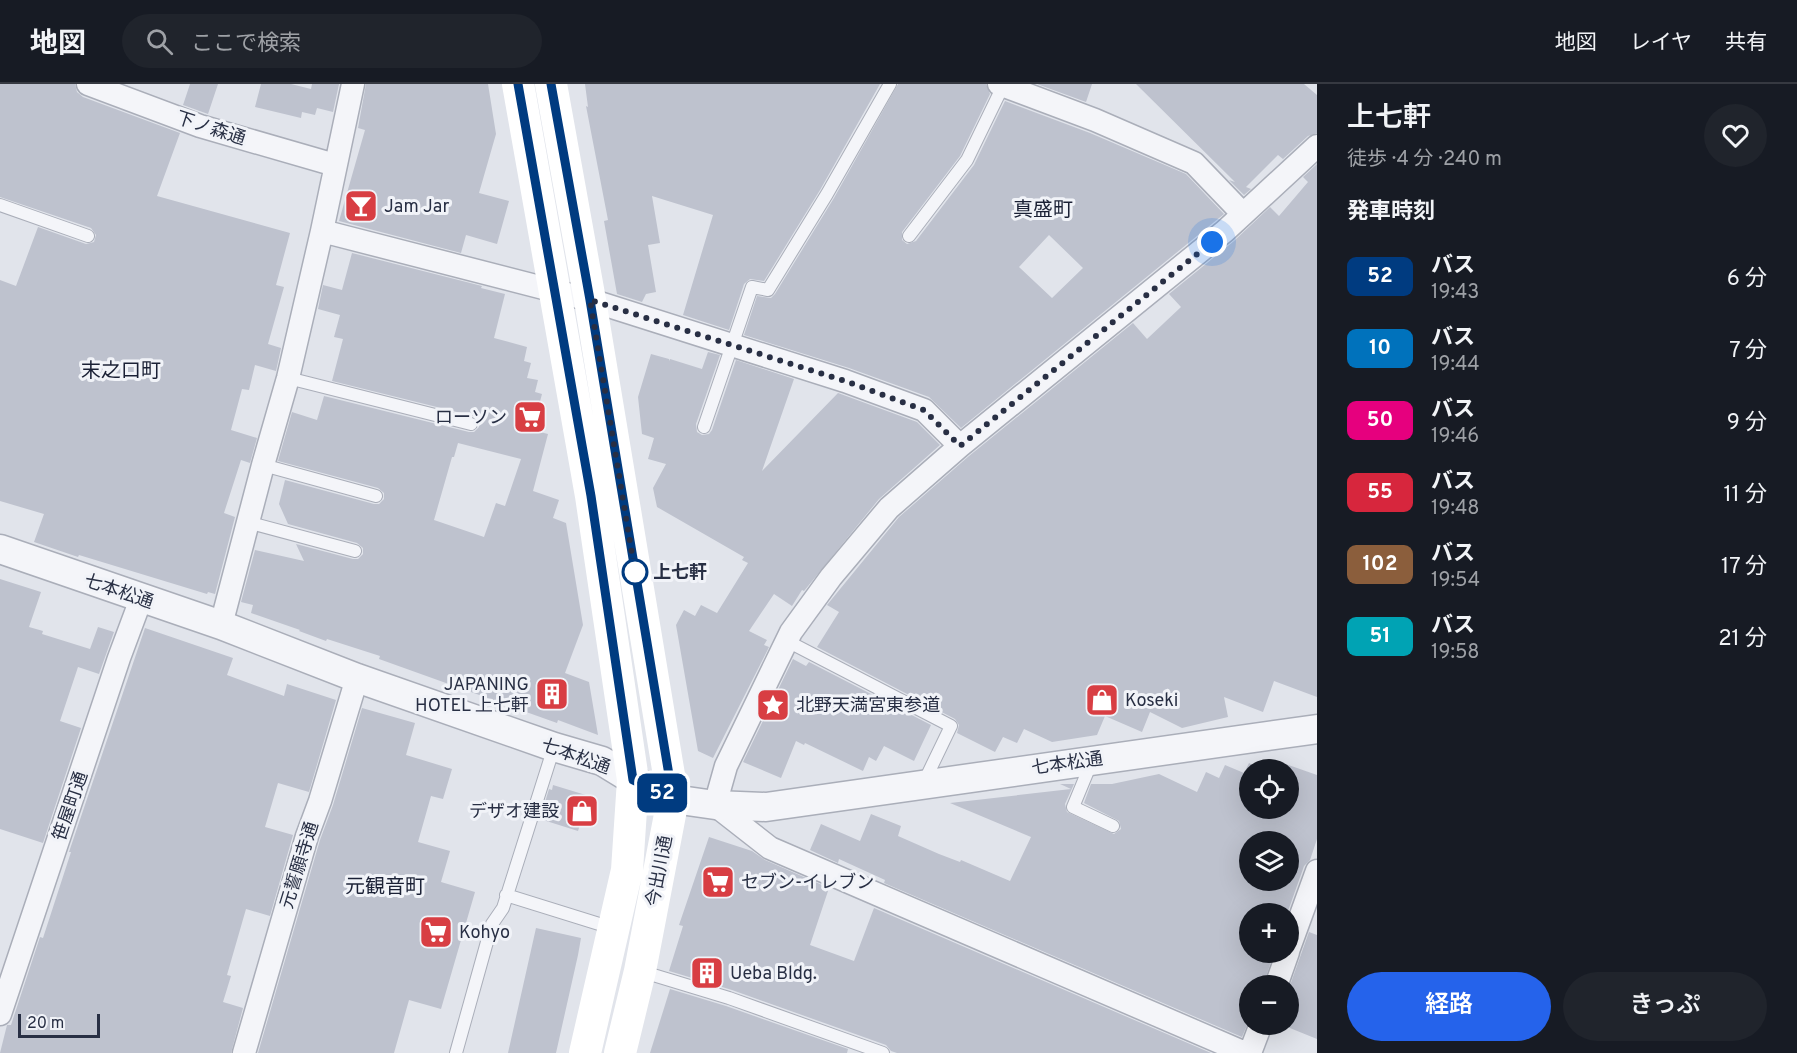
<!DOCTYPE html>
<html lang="ja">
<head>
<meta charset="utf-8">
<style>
  :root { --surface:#171b24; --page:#20242c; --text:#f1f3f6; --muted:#9ea1a6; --line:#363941; --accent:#2563eb }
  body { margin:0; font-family:Overpass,"Noto Sans JP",sans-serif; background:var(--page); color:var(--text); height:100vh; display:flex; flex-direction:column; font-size:22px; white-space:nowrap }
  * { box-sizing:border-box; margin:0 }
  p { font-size:20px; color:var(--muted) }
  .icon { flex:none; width:33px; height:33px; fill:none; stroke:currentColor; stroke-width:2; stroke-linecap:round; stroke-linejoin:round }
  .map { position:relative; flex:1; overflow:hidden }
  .panel { display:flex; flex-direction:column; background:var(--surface); width:480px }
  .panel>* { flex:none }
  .badge { padding:0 12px; border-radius:9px; font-size:21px; line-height:39px }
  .tools { position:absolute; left:1239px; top:675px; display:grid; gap:12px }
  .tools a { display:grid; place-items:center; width:60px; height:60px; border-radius:50%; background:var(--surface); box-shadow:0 6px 24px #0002; font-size:30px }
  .scale { position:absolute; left:18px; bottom:15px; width:82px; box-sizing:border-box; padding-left:6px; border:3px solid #282f44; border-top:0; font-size:16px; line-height:21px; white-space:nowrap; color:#282f44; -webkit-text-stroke:4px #f1f3f8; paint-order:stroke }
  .you { position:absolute; width:30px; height:30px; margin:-15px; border:4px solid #fff; border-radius:50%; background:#1a73e8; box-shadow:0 0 0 9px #1a73e833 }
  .map>.badge { position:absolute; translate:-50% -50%; box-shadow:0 0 0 3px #fff }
  h2 { padding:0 30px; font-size:22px; line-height:54px }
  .round { display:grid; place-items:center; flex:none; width:63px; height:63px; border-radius:32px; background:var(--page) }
  .overview { display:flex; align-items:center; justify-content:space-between; height:102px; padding:0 30px }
  h1 { font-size:28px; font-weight:600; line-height:45px }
  .button { display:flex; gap:12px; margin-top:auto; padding:12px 30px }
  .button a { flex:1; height:69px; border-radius:36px; background:var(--accent); color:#fff; font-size:24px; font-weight:600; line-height:69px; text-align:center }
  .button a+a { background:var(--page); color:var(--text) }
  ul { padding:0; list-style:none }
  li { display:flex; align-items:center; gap:18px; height:72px; padding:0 30px }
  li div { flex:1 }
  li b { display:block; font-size:22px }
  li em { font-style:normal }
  li .badge { min-width:66px; font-weight:700; text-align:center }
  header { display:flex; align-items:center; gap:36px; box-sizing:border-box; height:84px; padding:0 30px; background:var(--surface); border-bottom:2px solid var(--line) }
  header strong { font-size:28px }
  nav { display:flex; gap:33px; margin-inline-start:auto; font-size:21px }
  .search { width:420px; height:54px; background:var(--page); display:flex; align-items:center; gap:15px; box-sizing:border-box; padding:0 21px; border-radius:33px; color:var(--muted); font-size:22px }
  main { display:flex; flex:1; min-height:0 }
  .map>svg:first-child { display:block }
</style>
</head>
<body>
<header>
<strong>地図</strong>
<div class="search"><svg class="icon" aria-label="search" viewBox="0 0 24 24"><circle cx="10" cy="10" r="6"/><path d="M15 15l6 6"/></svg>ここで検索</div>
<nav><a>地図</a><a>レイヤ</a><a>共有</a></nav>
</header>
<main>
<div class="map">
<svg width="1317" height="969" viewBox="0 0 1317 969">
  <rect width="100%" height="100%" fill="#e1e4eb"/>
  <path fill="#bec2ce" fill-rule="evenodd" d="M0,0H75L77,8L83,13L180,49L157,112L290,149L276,201L284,203L268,260L281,264L276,287L255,281L249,306L242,305L231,346L257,354L250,379L241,376L224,429L235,433L215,510L208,508L207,510L79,471L78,473L34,458L44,430L0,417V196L16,202L38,143L86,160L94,158L96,151L91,144L0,113Z
    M190,0H218L208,30L183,21Z
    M261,0H291L311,5L312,0H339L333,28L317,24L315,31L302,28L301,34L255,23Z
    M366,0H488L496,50L479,109L509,117L497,160L466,151L461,169L339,137L365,46L358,44Z
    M585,0H880L820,106L764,197L750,195L744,200L729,246L683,231L713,131L652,112L660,159L648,161L656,208L646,210L642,218L617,210L604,137L608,136L586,22L588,23Z
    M898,0H986L990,10L960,72L902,148V156L907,160L916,157L974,81L1005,17L1090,49L1186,90L1224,130L961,344L929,313L849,284L744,251L757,212L771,214L775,210L834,114ZM1049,151L1083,184L1052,214L1019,183Z
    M1037,0H1092L1086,18Z
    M1136,0H1304L1317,11V49L1308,52L1283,75L1278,71L1246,103L1251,105L1244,111L1229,96L1235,98Z
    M1317,80V613L1274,597L1263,628L1224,613L1228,633L1182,644L1150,628L1142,648L1105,632L1097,651L1052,658L1024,645L1017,659L1003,653L995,668L957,649L959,641L955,635L817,563L839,528L827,521L899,433L969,372L1133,239L1147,255L1181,223L1169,210L1234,157L1270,123L1279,132L1308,98L1303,93Z
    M352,169L482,202L481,204L505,210L494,254L527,263L524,277L531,279L527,294L538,296L535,308L542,310L538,325L546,327L540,348L548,350L533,407L559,416L553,434L566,439L583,541L565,589L589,598L598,651L558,636L557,639L379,575L380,572L327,555L326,557L299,547L300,546L251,529L253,521L241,518L255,466L304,477L296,460L353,475H358L363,470V464L357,459L288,440L279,420L285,396L374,420H379L384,415V409L378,404L278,377L292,328L317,336L324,312L469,348H474L479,343V337L473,332L332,297L343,255L334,253L340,231L318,225L323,201L342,206ZM458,359L521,375L505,422L496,419L484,453L434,436L452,373H454Z
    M708,268L720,271L696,340L697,348L702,351L709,350L712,346L736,276L794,295L762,387L838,309L917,338L940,361L879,415L804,507L802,506L792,522L774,510L749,547L767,556L764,561L769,563L713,674L698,667L676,541L684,526L695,532L701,521L717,529L748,479L742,476L744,473L657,423L653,404L666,380L648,375L654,354L642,350L638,313L651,270L669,275V277L670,275L702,285Z
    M0,495L41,508L29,543L43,547L42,550L90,565L98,543L114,548L99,590L78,583L60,637L81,644L43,759L0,745Z
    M145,544L233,574L227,591L284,612L287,600L336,616L309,708L278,699L265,743L293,751L270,832L246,825L227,891L231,892L223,918L243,924L231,969H0L7,941H11L40,853L43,854L71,768H69Z
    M793,575L806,582L809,578L931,641L914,677L884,662L876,677L869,673L863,687L805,659L804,661L796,657L781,694L743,678Z
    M362,624L415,639L406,671L452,685L443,715L431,712L418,758L450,767L441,798L475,808L441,925L409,916L394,969H258L320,756L333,721Z
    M1277,677L1317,691V755L1310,776L1304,782L1287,830H1250V868H1274L1263,902H1250V934L1242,953L884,799L885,796L839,775L838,779L810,766L821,740L860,757L871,730L901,742L898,752L939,770L960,778L961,776L1010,797L1031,753L950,719L1071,705L1060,700H1074L1065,720L1067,728L1114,750L1121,745L1119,737L1084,719L1091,700H1112L1159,690L1197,708L1206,688L1219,694L1225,681L1244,689L1249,679L1263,686H1250V724H1288V686H1274ZM1250,758H1288V796H1250Z
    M553,701L589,712L578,747L540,735L549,705L552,706Z
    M709,753L752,767L765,776L829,804L810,861L854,877L874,824L1211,969H897L891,967L886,961L732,906L669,887L683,842L679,841Z
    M536,844L581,854L578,871L556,969H508Z
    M1309,848L1317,851V955L1280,940H1288V907Z
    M670,905L726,922L848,965L847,969H650Z"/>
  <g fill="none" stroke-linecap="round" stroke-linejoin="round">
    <defs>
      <path id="service" d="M0,121L88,152
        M909,152L967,76L1003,2
        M288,294L471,340
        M704,343L752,203L768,206L827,110L890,0
        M263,381L376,412
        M247,438L355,467
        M787,557L951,642L924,698
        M1092,677L1073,723L1113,742
        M506,811L612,844
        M640,887L729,914L883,969
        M456,969L492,840L503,824L554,663"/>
      <path id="minor" d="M88,0L200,42L335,81
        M999,0L1095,36L1194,79L1243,130
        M322,147L590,216L845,297L924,326L960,362
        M221,541L263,381L288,294L322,147L353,0
        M1288,867L1317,787
        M1276,902L1288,868
        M0,930L119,574L141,515
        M244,969L307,752L320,717L357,594
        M1245,969L770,764L715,721L726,682L791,548L831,493L889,424L960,362L1225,147L1317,62
        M1250,969L1261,940"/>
      <path id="tertiary" d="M0,465L221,541L357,594L554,663L602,677L633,696L673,715L715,721L766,723L1317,645"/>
    </defs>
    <use href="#service" stroke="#aaaeb9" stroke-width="14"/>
    <use href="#minor" stroke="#aaaeb9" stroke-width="25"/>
    <use href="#tertiary" stroke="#aaaeb9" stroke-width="31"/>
    <use href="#service" stroke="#f4f5f9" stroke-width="12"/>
    <use href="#minor" stroke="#f4f5f9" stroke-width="22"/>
    <use href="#tertiary" stroke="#f4f5f9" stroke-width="28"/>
    <path stroke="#fff" stroke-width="32" d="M518,0L591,412L633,696L627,786L585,969
      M551,0L590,216L673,715L640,887L620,969"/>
  </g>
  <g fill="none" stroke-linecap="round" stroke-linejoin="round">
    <defs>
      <path id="line" d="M518,0L591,412L633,696L673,715L590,216L551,0"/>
    </defs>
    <use href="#line" stroke="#fff" stroke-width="14"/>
    <use href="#line" stroke="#003b80" stroke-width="9"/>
    <path stroke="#282f44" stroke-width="6" stroke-dasharray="0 10.8" d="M635,488L590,216L845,297L924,326L960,362L1212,158"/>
  </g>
  <defs>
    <symbol id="bar-square" viewBox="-11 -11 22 22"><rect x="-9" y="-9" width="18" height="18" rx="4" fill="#d83e43" stroke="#f1f3f8"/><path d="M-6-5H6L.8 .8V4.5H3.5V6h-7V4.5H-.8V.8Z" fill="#fff"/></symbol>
    <symbol id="supermarket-square" viewBox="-11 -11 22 22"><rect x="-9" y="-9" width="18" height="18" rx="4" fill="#d83e43" stroke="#f1f3f8"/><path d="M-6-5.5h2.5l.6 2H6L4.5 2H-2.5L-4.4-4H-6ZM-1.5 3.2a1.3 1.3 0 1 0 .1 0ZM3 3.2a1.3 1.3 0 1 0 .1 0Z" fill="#fff"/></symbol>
    <symbol id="building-square" viewBox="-11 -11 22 22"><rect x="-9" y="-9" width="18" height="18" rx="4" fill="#d83e43" stroke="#f1f3f8"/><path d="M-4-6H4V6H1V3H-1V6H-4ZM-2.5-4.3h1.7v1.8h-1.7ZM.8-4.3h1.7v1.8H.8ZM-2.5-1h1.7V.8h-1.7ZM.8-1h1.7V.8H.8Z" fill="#fff"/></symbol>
    <symbol id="shop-square" viewBox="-11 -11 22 22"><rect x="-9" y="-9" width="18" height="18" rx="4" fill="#d83e43" stroke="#f1f3f8"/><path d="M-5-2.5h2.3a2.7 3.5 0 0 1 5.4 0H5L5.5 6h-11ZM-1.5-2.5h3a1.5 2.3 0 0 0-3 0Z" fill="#fff"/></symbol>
    <symbol id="sight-square" viewBox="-11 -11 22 22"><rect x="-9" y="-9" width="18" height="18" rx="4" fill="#d83e43" stroke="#f1f3f8"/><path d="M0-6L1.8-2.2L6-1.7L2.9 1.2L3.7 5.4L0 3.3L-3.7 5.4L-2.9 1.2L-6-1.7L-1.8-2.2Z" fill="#fff"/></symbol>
  </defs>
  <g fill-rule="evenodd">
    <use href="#bar-square" x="342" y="103" width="38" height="38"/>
    <use href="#supermarket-square" x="511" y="314" width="38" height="38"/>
    <use href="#building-square" x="533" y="591" width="38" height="38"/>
    <use href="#shop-square" x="1083" y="597" width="38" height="38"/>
    <use href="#sight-square" x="754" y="602" width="38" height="38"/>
    <use href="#shop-square" x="563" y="708" width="38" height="38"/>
    <use href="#supermarket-square" x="699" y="779" width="38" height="38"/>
    <use href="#supermarket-square" x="417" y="829" width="38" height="38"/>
    <use href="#building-square" x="688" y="870" width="38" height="38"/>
  </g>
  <circle fill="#fff" stroke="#003b80" stroke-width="3" cx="635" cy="488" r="12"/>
  <g text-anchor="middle" stroke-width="6" stroke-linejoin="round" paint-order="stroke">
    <g font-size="18" fill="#282f44" stroke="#f1f3f8">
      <text transform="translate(211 44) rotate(18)" y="6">下ノ森通</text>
      <text transform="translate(119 507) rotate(19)" y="6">七本松通</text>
      <text transform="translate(576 672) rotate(20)" y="6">七本松通</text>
      <text transform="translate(1067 679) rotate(-8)" y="6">七本松通</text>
      <text transform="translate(70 722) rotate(-71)" y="6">笹屋町通</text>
      <text transform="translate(299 781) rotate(-73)" y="6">元誓願寺通</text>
      <text transform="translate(659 787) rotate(-79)" y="6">今出川通</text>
    </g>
    <g font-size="18" fill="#282f44" stroke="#f1f3f8" text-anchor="start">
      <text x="384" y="128">Jam Jar</text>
      <text x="507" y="339" text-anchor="end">ローソン</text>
      <text x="529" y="606" text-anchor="end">JAPANING<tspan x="529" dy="21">HOTEL 上七軒</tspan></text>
      <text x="1125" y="622">Koseki</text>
      <text x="796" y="627">北野天満宮東参道</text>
      <text x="559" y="733" text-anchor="end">デザオ建設</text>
      <text x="741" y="804">セブン-イレブン</text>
      <text x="459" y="854">Kohyo</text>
      <text x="730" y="895">Ueba Bldg.</text>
    </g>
    <g font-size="18" font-weight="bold" fill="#282f44" stroke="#f1f3f8" text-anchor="start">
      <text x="653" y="494">上七軒</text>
    </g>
    <g font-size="20" fill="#1a2035" stroke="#f1f3f8">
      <text x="1043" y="132">真盛町</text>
      <text x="121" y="293">末之口町</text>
      <text x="385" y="809">元観音町</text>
    </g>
  </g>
</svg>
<div class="tools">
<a><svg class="icon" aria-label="locate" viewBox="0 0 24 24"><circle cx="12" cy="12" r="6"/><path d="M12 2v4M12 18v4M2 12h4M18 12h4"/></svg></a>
<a><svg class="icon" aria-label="layers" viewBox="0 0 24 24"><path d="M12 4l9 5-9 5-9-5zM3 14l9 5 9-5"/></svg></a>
<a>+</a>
<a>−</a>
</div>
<div class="scale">20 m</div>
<div class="you" style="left:1212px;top:158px"></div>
<b class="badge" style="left:662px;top:709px;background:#003b80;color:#fff">52</b>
</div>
<section class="panel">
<div class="overview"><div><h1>上七軒</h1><p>徒歩 · 4 分 · 240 m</p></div><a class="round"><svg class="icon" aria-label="heart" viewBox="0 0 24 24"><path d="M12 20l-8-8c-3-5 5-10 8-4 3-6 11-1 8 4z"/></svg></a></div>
<h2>発車時刻</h2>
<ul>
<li><span class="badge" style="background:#003b80;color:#fff">52</span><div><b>バス</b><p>19:43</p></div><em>6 分</em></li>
<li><span class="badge" style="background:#0072bc;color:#fff">10</span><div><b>バス</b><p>19:44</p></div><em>7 分</em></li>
<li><span class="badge" style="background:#e6007e;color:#fff">50</span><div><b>バス</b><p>19:46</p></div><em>9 分</em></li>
<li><span class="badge" style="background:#d7263d;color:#fff">55</span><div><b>バス</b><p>19:48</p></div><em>11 分</em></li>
<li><span class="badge" style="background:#8b5e3c;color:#fff">102</span><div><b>バス</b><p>19:54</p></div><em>17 分</em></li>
<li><span class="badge" style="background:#00a3b4;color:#fff">51</span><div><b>バス</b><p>19:58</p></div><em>21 分</em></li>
</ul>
<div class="button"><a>経路</a><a>きっぷ</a></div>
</section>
</main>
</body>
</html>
